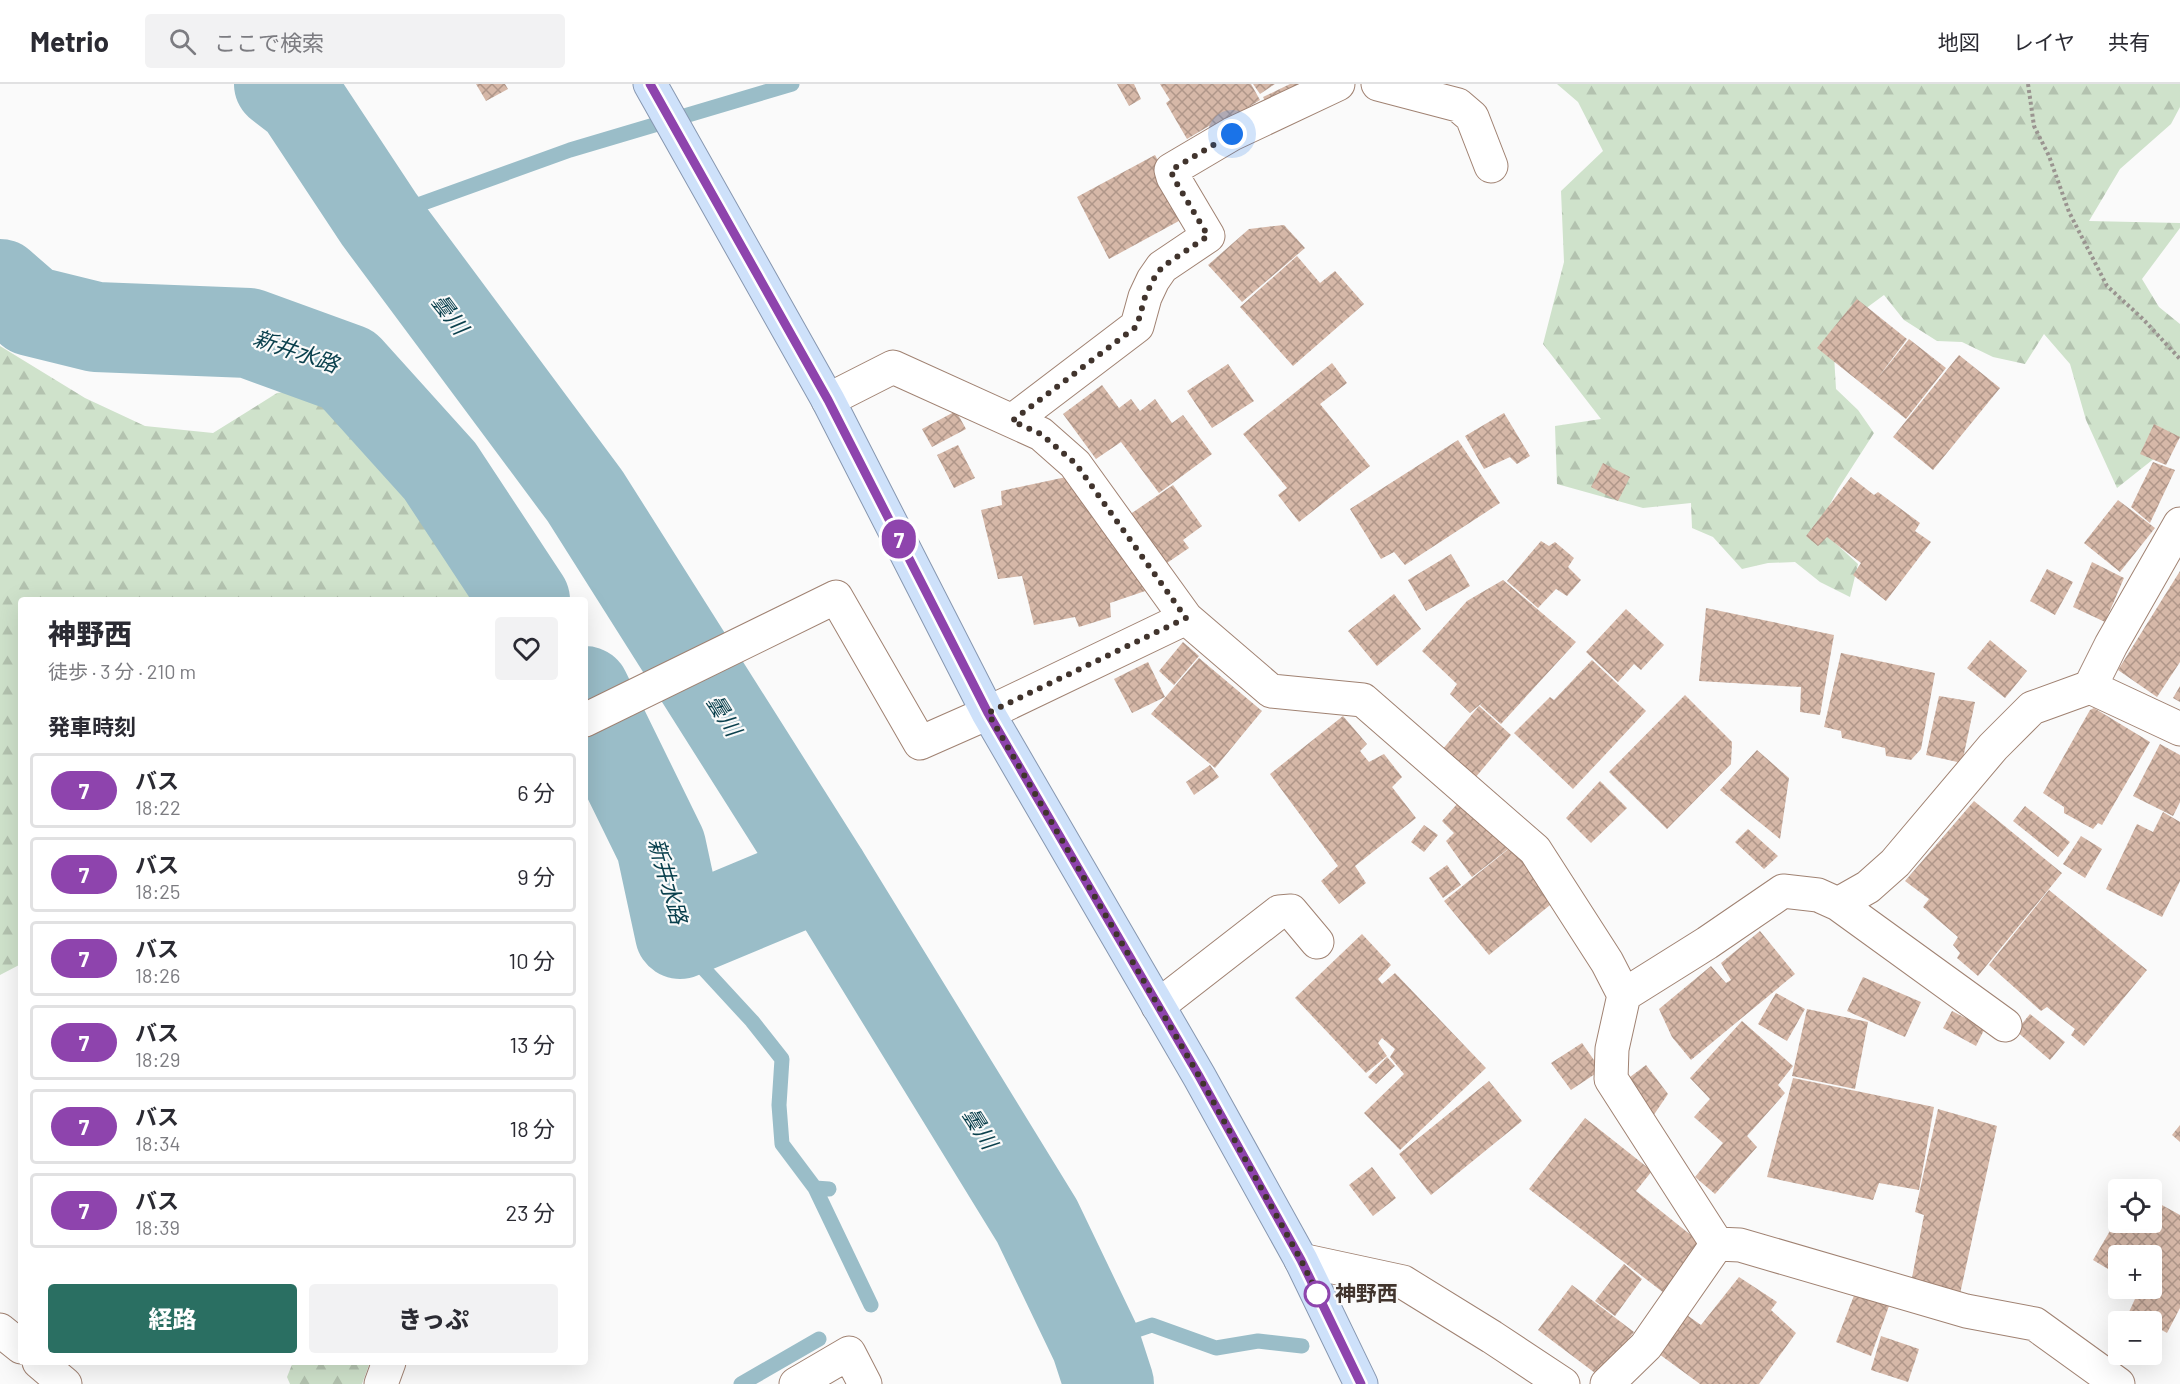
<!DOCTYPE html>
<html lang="ja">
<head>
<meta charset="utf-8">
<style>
  :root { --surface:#fff; --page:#f2f2f3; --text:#2b2b33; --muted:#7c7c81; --line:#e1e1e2; --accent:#2a6f62 }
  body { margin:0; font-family:Barlow,"Noto Sans JP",sans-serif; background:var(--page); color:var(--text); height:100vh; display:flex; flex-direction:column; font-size:22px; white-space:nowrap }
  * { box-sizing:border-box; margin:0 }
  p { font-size:20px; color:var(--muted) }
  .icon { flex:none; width:33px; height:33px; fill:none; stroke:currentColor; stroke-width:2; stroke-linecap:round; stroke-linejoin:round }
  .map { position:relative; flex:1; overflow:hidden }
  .drawer { position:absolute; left:18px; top:513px; width:570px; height:768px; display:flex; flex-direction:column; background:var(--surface); border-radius:6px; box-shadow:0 6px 24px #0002 }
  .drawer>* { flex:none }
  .badge { padding:0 12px; border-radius:20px; font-size:21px; line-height:39px }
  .tools { position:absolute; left:2108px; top:1095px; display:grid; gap:12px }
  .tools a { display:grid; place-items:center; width:54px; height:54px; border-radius:6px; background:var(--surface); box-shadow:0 6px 24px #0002; font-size:30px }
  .you { position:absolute; width:30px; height:30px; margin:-15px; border:4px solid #fff; border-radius:50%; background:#1a73e8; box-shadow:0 0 0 9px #1a73e833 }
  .map>.badge { position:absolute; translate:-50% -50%; box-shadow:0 0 0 3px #fff }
  h2 { padding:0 30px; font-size:22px; line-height:54px }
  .round { display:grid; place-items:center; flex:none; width:63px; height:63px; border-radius:6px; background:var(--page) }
  .head { display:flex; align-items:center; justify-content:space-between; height:102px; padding:0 30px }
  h1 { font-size:28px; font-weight:800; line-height:45px }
  .button { display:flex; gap:12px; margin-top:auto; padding:12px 30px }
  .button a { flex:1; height:69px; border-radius:6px; background:var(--accent); color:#fff; font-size:24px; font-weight:800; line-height:69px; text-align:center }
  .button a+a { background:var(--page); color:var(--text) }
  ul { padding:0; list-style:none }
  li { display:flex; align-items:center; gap:18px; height:75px; margin:0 12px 9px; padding:0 18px; border:3px solid var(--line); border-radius:6px }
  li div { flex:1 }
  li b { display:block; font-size:22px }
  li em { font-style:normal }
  li .badge { min-width:66px; font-weight:700; text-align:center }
  header { display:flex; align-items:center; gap:36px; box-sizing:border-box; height:84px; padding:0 30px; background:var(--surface); border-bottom:2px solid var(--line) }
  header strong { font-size:28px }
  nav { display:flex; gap:33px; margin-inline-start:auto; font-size:21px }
  .search { width:420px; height:54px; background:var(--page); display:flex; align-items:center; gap:15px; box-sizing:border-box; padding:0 21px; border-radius:6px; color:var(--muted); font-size:22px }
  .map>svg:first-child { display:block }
</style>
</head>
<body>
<header>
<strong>Metrio</strong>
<div class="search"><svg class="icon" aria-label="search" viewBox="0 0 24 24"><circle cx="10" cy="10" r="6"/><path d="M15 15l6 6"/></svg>ここで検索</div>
<nav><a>地図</a><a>レイヤ</a><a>共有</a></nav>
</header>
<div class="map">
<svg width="2180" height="1300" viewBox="0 0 2180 1300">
  <defs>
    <pattern id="forest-firs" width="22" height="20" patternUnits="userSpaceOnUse" patternTransform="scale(1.5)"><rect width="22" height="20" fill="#cfe2cb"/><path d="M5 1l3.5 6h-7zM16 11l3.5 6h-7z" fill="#b3c2af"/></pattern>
    <pattern id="building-cross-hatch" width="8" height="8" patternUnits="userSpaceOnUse" patternTransform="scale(1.5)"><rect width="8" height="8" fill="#d6b8a8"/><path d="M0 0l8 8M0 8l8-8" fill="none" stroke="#af9689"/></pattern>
  </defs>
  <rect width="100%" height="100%" fill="#fafafa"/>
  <path fill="url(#forest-firs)" d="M1557,0H2180V23L2171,40L2120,85L2089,137L2180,139V144L2142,195L2159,223L2180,240V354L2117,404L2086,336L2070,280L2044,250L2025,280L1993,273L1962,258L1937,257L1904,236L1884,211L1846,239L1834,271L1836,305L1858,326L1874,349L1838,405L1818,443L1858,480L1850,513L1820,498L1795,478L1768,479L1742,485L1713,453L1692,444L1691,419L1643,424L1557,400L1555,342L1601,335L1543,260L1564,178L1561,107L1603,67L1578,18Z
    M0,262L85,314L145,342L213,349L277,309L327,302L413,377L461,462L504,516H21V880L0,891Z
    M293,1278H370L362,1300H290L287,1293Z"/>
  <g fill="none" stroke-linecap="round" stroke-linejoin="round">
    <path stroke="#9abdc8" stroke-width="15" d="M379,135L570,66L792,0
      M680,850L704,885L752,937L782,975L779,1021L782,1060L815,1104L829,1105
      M815,1104L871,1221
      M1096,1260L1152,1241L1216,1264L1258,1257L1302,1262
      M741,1300L819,1255"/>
    <path stroke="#9abdc8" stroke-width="90" d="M279,0L301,17L379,135L585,412L824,790L1037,1137L1096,1260L1109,1300
      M0,200L31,227L96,243L249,249L348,285L440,387L525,516
      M585,607L661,762L680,850L824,790"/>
  </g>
  <path fill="url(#building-cross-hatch)" d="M476,0H505L508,5L486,17Z
    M1117,0H1134L1141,15L1129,22Z
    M1160,0H1251L1260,16L1212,46L1209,42L1187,55L1166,19L1170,16Z
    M1253,0H1275L1260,10Z
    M1290,0H1297L1302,9L1270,26L1263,13Z
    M1155,71L1188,132L1109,175L1077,113Z
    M1284,141L1305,164L1242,218L1208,181L1249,145Z
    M1297,172L1320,199L1335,187L1364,220L1293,282L1240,223Z
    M1857,215L1907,255L1877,295L1909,255L1946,284L1906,335L1817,264Z
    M1959,271L2000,304L1933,386L1893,353Z
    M1332,279L1347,299L1320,320L1370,382L1299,438L1278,411L1287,404L1243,350Z
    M1228,280L1254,317L1212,344L1187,307Z
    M1102,301L1119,324L1131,315L1140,327L1155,315L1172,339L1183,331L1212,370L1159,409L1121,358L1096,375L1063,330Z
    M956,327L966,345L932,363L922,345Z
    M1504,329L1530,372L1517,380L1510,373L1484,385L1465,352Z
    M2154,340L2180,353L2166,381L2140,370Z
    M1458,356L1500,419L1405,481L1394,468L1381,475L1350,425Z
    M958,361L975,394L954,404L937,371Z
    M2153,378L2175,386L2150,439L2131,423Z
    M1603,379L1630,393L1618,417L1591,403Z
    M1071,392L1151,505L1110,519L1111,533L1079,543L1075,533L1034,541L1022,492L998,495L981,426L1002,421L1001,407Z
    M1851,393L1874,411L1878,408L1920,439L1915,447L1931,458L1886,517L1853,491L1861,479L1827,453L1818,462L1806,452Z
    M1173,401L1202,442L1183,456L1189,464L1164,481L1129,431Z
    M2118,416L2155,444L2120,488L2084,459Z
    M1541,457L1549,462L1555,458L1574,474L1568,483L1581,496L1567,512L1556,505L1538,524L1507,497Z
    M1451,470L1470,502L1426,527L1408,496Z
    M2092,478L2124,494L2105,538L2073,523Z
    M2047,485L2073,498L2055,531L2030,517Z
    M2180,487V578L2157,613L2118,586Z
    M1503,496L1576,558L1501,640L1480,621L1483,618L1470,629L1450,610L1457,600L1422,567L1467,517Z
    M1394,510L1421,545L1377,582L1348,547Z
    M1706,524L1834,551L1820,631L1800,628L1801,603L1699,597Z
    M1626,525L1664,561L1641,586L1634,580L1618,598L1586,568Z
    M1990,556L2027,587L2005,614L1967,584Z
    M1183,558L1199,572L1174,601L1159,587Z
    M1841,569L1935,589L1921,665L1911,676L1886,672L1885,664L1842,654L1841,647L1824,643Z
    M1199,574L1262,627L1215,684L1151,630Z
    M1592,576L1646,627L1573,705L1514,649L1550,613L1554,616Z
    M1148,578L1165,613L1132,629L1114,595Z
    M2180,602V618L2173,614Z
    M1685,611L1732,658L1731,680L1667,745L1609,688Z
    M1939,612L1975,618L1962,679L1926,671Z
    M1479,622L1511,651L1475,694L1442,666Z
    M2094,624L2150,658L2102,741L2098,739L2093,745L2064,729V723L2043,709L2090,626Z
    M1343,632L1367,660L1360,667L1369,678L1384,670L1402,693L1392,703L1416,734L1355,782L1366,799L1339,820L1321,797L1338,782L1270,690Z
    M2160,660L2180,671V718L2173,732L2133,712Z
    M1757,666L1789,694L1780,755L1720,706Z
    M1210,681L1219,693L1194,711L1186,698Z
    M1600,697L1627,724L1591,759L1566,734Z
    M1974,717L2062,789L1978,892L1957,874L1960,869L1953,861L1958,853L1923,823L1929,815L1905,797Z
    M1457,720L1508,765L1472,793L1446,757L1454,749L1442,737Z
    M2025,722L2070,758L2058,773L2013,737Z
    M2163,728L2180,738V797L2162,833L2106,805L2137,740L2153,748Z
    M1424,741L1438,751L1424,768L1411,758Z
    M1748,745L1778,772L1764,785L1735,758Z
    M2081,752L2102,765L2085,794L2063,780Z
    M1511,763L1555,817L1489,871L1444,817Z
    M1447,781L1461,801L1443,814L1429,794Z
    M2049,806L2147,886L2084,962L2071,951L2075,945L2047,923L2041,927L1989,881Z
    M1760,847L1795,890L1691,976L1672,953L1659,925L1711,882L1726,899L1731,896L1721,879Z
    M1362,850L1391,881L1378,895L1382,900L1395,889L1486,984L1400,1066L1364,1029L1404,990L1390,973L1395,965L1382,954L1378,959L1387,972L1366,989L1295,914Z
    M1863,893L1921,918L1905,953L1847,927Z
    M1776,909L1805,925L1787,957L1758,940Z
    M1807,925L1868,938L1855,1005L1792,992Z
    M1952,927L1985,944L1976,962L1943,944Z
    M2030,930L2065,958L2050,976L2016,947Z
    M1742,937L1793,982L1778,1001L1785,1009L1747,1052L1757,1063L1715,1110L1695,1093L1723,1059L1694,1033L1710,1015L1690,994Z
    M1582,959L1601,986L1571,1006L1551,979Z
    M1387,973L1395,982L1376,1000L1368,993Z
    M1646,981L1668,1010L1651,1035L1626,996Z
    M1793,994L1934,1023L1919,1106L1879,1099L1873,1116L1767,1093Z
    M1489,997L1522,1037L1431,1111L1399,1070Z
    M1938,1025L1997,1042L1960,1210L1911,1199L1924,1131L1915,1128Z
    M1585,1034L1652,1087L1636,1107L1702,1160L1664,1209L1529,1105Z
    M2180,1041V1058L2172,1051Z
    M1372,1083L1396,1114L1373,1132L1349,1101Z
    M2151,1115L2180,1131V1224L2167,1249L2151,1240V1238H2146L2129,1228L2140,1204H2151V1172H2118V1191L2093,1176L2118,1133V1138H2151Z
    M1624,1180L1642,1195L1615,1232L1595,1217Z
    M1739,1193L1777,1218L1771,1226L1796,1249L1759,1300H1700L1659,1270L1684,1229L1701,1241Z
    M1572,1201L1634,1248L1599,1292L1538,1246Z
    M1855,1209L1889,1222L1871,1272L1836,1258Z
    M1881,1252L1919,1265L1908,1298L1871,1286Z"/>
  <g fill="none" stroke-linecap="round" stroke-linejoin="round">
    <defs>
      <path id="minor" d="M1378,0L1458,21L1472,33L1491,82
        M828,316L893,283L1041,350L1075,380L1186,534L1271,607L1363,616L1535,766L1607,878L1624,911L1707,859L1783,807L1818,811L1838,820L1868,803L1895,779L1993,663L2032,624L2090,603L2180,645
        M1012,337L1137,242L1145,213L1153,196L1162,183L1208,152L1173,93L1171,86L1232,50L1338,0
        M2090,603L2111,561L2180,440
        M585,636L836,513L920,659L988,629L1186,534
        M1838,820L2005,941
        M1624,911L1612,965L1611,995L1717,1160L1740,1161L1966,1227L2035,1240L2118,1300
        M1158,922L1279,828L1291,827L1317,858
        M1301,1176L1403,1198L1492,1253L1563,1300
        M0,1246L21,1263
        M39,1278L65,1300
        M381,1300L389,1278
        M796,1300L849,1269L865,1300
        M1607,1300L1646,1262L1717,1160"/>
      <path id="major" d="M650,0L828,316L988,629L1199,992L1301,1176L1361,1300"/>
    </defs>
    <use href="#minor" stroke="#a08272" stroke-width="35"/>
    <use href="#major" stroke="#8797b0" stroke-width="35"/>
    <path stroke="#9a9490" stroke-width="4" stroke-dasharray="3 3" stroke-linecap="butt" d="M2028,0L2034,42L2049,72L2069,128L2107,202L2143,235L2180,275"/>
    <use href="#minor" stroke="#fff" stroke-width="33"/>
    <use href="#major" stroke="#cee1fa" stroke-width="33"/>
  </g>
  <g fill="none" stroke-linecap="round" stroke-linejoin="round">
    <defs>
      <path id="line" d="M650,0L828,316L988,629L1199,992L1301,1176L1361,1300"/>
    </defs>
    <use href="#line" stroke="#fff" stroke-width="14"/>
    <use href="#line" stroke="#8e44ad" stroke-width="9"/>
    <path stroke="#41342d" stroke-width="6" stroke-dasharray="0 10.8" d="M1232,50L1171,86L1173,93L1208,152L1162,183L1153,196L1145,213L1137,242L1012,337L1041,350L1076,380L1186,534L988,629L1199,992L1301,1176L1321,1217L1317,1210"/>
  </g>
  <circle fill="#fff" stroke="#8e44ad" stroke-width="3" cx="1317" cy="1210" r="12"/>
  <g text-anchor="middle" stroke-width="4.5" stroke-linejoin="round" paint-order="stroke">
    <g font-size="21" font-weight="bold" fill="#41342d" stroke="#fafafa" text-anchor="start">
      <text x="1335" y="1217">神野西</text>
    </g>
    <g font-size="22" font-style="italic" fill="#093f4c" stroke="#fafafa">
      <text transform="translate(450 230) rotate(53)" y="8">曇川</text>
      <text transform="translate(296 267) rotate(19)" y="8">新井水路</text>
      <text transform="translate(724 631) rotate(58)" y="8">曇川</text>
      <text transform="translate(668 797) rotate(74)" y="8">新井水路</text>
      <text transform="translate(980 1044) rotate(58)" y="8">曇川</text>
    </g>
  </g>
</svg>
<div class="tools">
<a><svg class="icon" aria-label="locate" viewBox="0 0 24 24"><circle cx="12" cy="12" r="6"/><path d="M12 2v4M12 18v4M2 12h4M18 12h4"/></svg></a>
<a>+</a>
<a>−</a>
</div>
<div class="you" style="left:1232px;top:50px"></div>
<b class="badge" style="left:899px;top:455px;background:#8e44ad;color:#fff">7</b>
<section class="drawer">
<div class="head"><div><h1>神野西</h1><p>徒歩 · 3 分 · 210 m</p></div><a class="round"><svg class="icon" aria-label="heart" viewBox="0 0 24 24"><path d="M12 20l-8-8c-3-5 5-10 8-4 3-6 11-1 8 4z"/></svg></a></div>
<h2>発車時刻</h2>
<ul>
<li><span class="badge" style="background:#8e44ad;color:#fff">7</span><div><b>バス</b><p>18:22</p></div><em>6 分</em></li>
<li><span class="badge" style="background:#8e44ad;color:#fff">7</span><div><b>バス</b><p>18:25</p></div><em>9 分</em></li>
<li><span class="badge" style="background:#8e44ad;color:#fff">7</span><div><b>バス</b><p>18:26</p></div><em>10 分</em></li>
<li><span class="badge" style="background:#8e44ad;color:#fff">7</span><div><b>バス</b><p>18:29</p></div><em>13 分</em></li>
<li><span class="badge" style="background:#8e44ad;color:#fff">7</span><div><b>バス</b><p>18:34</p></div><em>18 分</em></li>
<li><span class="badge" style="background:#8e44ad;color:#fff">7</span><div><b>バス</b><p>18:39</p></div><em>23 分</em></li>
</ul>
<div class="button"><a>経路</a><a>きっぷ</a></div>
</section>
</div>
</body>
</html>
